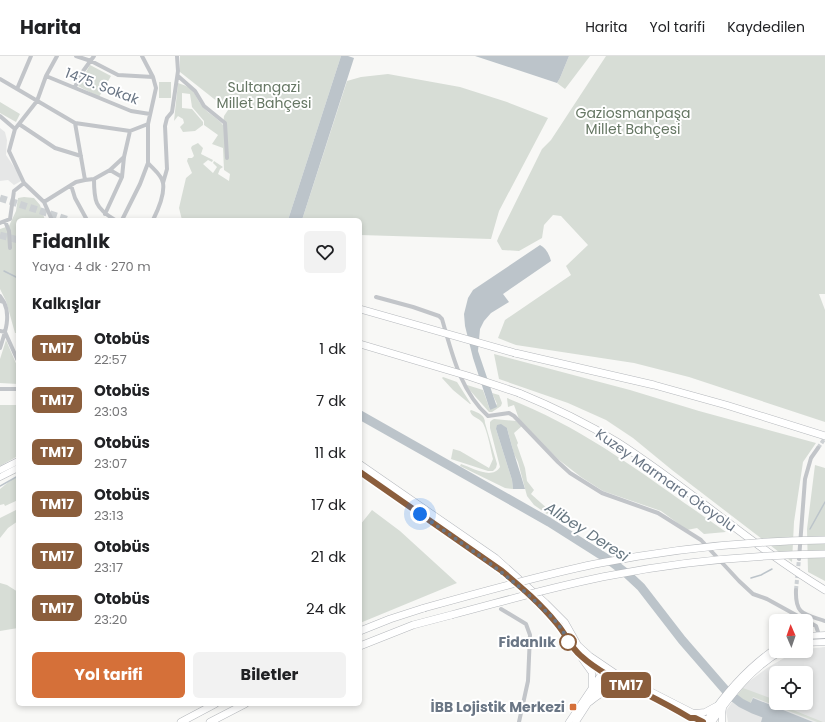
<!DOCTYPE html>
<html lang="tr">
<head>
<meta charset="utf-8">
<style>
  :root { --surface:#fff; --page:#f2f2f2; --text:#202124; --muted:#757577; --line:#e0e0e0; --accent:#d57039 }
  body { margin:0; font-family:Poppins,sans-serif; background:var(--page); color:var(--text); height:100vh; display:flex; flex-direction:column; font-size:15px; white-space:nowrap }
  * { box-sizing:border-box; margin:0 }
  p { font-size:13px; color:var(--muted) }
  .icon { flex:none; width:22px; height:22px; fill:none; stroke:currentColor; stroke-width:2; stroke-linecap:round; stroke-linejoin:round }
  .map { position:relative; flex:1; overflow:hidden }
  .panel { position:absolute; left:16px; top:162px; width:346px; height:488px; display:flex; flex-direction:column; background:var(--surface); border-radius:6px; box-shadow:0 2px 6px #0003 }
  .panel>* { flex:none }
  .badge { padding:0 8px; border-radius:6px; font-size:14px; line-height:26px }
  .needle { width:26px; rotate:358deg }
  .fabs { position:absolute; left:769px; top:558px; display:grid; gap:8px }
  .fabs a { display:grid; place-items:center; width:44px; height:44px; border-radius:6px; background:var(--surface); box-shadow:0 2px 6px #0003; font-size:20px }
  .you { position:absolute; width:20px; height:20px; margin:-10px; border:3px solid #fff; border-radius:50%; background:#1a73e8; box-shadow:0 0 0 6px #1a73e833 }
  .map>.badge { position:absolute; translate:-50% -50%; box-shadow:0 0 0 2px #fff }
  h2 { padding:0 16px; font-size:15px; line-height:36px }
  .round { display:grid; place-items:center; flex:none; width:42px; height:42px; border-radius:6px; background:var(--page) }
  .head { display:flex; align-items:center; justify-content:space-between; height:68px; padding:0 16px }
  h1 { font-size:19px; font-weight:700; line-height:30px }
  .button { display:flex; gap:8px; margin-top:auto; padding:8px 16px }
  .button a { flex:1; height:46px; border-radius:6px; background:var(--accent); color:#fff; font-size:16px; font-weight:700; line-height:46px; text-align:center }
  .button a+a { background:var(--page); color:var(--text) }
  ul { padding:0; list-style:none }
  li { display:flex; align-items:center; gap:12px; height:52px; padding:0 16px }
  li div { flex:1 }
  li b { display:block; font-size:15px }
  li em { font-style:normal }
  li .badge { min-width:44px; font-weight:700; text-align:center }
  header { display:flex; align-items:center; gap:24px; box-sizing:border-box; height:56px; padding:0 20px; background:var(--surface); border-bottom:1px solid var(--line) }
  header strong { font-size:19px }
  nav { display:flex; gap:22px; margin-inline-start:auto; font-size:14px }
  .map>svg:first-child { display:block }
</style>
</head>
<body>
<header>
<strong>Harita</strong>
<nav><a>Harita</a><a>Yol tarifi</a><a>Kaydedilen</a></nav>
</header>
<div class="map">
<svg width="825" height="666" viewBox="0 0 825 666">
  <rect width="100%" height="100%" fill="#f8f8f6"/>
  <path fill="#e6e7e7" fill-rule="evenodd" d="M0,72L5,76L7,84L6,99L23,124L14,129L8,124L0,125Z
    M825,591V666H728L726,655L741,633L747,627L767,612L791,598L799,595H806V593ZM776,617H806V647H776Z"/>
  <path fill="#d7ddd6" d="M180,0H341L288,164H182L179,152L182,139L186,122L192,117L187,105L188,102H192L194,100L191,92L192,90L198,87L203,92L201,98L213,104L212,106L208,104L203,108L213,117L217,111L213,107L214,105L223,111L220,113L218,118L229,125L230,118L224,114L223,92L212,88L218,79L204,69V65L192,51L190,38L182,37V52L192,53L203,66V69L195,75L183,76L180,71L184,67L183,63L178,60L174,65L178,27C198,33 193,40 204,52C210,59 218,62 223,69L224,60L228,54L180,16Z
    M569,0H590L565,33L557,27L560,22Z
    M606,0H825V238H819L825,254V366L689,321L634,307L516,289L498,282L505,264L571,219L566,210L588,189L561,160L553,159L544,169L542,182L519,195L502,194L497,185L499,180L542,93L551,84Z
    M90,9L111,20L99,41L78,30Z
    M388,18L460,31L507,46L548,62L499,155L491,183L360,179V164H302L347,25L361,21Z
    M159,26H171V42H159Z
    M0,46L20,58L16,66L0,57Z
    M24,141L34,142L40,149L45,164H18V277H15L6,245L0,233V173L9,170L16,155L18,142Z
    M6,284L18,312V328L0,327V303Z
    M494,298L630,334L699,355L816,387L803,406L794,466L792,506L672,414L633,382L606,364L568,347L499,323Z
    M443,321L457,326L471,348H470L453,334L442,322Z
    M467,329L483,334L490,354L497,348L492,337L499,339L502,347L501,350L492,356H489L467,331Z
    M507,342C588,373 655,427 726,476L704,478L697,472L687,474L661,455L603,435L581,421L559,404L519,363L514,349L508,351Z
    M0,349H18V400L0,410Z
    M471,354C479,357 485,359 485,367L497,408L496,412L493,415H488L451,403L453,393L460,395L489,412L493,403C491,395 487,372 482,366C478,361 472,362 470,355Z
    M494,363L516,365L522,370L514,377L518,387L517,389L525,412L527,425L534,434L531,438L550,455L547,458L534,449L527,440L518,406L514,398L507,372L496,373L512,424L513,433L505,432L460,410L461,408C473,412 492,424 500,411L490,372V366L492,364Z
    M815,409L825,412V525L808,516L807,473Z
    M18,421V444L5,450L4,448L0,449V433L11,424Z
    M18,453V465L8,472L0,482V462Z
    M372,454L400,475L457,527L360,567V469Z
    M0,527L7,529L18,536V572L0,575Z
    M743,632L770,642L773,646L823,666H817L753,641L749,650L735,642Z"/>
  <path fill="#bcc4ca" d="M341,0H348L354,2L302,164H288Z
    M475,0H569L560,22L557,27Z
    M540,189C546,192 549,198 551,205L503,238L509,246L491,257L484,265L480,273L478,295L497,351L490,354L473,302L465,270L464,258L468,242L473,234Z
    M501,368L507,372C512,393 519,412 525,433H513L512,424L496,373L497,369Z
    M753,642L813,666H761L764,656L749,651Z"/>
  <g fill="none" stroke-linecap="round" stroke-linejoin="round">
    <path stroke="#bcc4ca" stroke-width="1.5" d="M4,215L18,222
      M360,362H365
      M0,430L18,420
      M810,473L825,446
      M751,522L761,519L772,513"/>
    <path stroke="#bcc4ca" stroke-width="9" d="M360,359L549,466L609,504L626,517L641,531L682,584L728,637L741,647L753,653L787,666"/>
    <path stroke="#cdd1d4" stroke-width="4" stroke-dasharray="4 2" stroke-linecap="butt" d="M818,392L825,382
      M796,534L799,503"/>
    <path stroke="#cdd1d4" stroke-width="7" stroke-dasharray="7 3.5" stroke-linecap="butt" d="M0,142L69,164
      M0,179L18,184"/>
    <defs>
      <path id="primary" d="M360,408L496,502L546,547L565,566L578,589L590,600L615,617L711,666
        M0,414L18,405
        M360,416L502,515C521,531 541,548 557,568C565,578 569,590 578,598C597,616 621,626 644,637C662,646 680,656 698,666
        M0,421L18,412
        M806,580L825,579
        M806,587L825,586
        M582,603L592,617V631
        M590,646C602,636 612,631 628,631
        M695,657L705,656L716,650
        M707,664C726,636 748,611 776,592
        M569,666L604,614
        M576,666L607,618
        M712,666C732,638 752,612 782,595
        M722,666V658L723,652"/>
      <path id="motorway" d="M515,297L654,329L726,349L825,380
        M519,337C553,351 586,367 617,386C689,432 752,490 825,534
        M360,575L390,563L424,552
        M360,590L413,569L451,559
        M181,666L215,648
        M210,666L245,648"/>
    </defs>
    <use href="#primary" stroke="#b4b7bc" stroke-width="7"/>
    <use href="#motorway" stroke="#b5b8bc" stroke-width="8"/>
    <path stroke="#c2c5c9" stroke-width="4" d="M76,0L91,5L118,19L153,21
      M142,0L153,21L156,32L148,68V107C153,113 162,119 163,127C165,139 158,154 153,164
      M46,20L131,55L150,58
      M178,20L195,35L204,50L225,67L227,102
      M0,23L75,67L130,75L148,68
      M75,31L81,18L94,0
      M17,33L31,0
      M0,60L15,73L9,95L24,127L14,135L10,163L0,167
      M75,67L85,124L94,123L110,114L124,101L130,75
      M19,68L55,92L81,100
      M15,73L37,45L46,20L57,0
      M122,121L124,101
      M94,123C94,145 95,152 115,164
      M24,127L44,146L52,164
      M163,127L167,113L165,70L167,62L172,56L178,15L177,0
      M71,129L75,142L87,164
      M44,146L76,126L85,124
      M105,158L122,121L110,114
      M122,164L140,128L148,107
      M5,165L9,175L10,192
      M0,240L4,246
      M376,241L413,251L439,260L442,263C452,297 460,335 488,360L509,357L514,360L558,406L570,417L602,437L658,457L701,484L739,525L753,538L767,543L816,570L819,579
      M0,245L4,246C11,261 5,277 0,292
      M0,275L5,276L18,305
      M0,333H18
      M799,503L805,423L811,402L818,392
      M796,534C795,559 804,558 825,565
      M501,553L526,568L530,579L528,625L519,666"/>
    <use href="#primary" stroke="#fff" stroke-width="6"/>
    <use href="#motorway" stroke="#fff" stroke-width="7"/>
    <defs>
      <path id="motorway-bridge" d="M360,253L515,297
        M360,288L468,320L519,337
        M424,552C481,536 538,520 595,508C671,493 748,485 825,484
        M451,559C505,545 558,529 613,519C683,505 754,499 825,498"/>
    </defs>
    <use href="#motorway-bridge" stroke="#b5b8bc" stroke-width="8" stroke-linecap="butt"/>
    <use href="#motorway-bridge" stroke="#fff" stroke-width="7"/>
  </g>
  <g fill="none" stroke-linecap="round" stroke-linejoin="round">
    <defs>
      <path id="line" d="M360,416L502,515C521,531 541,548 557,568C566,578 570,591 581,600C600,617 621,626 644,637C660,645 675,653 690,662H695L703,666"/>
    </defs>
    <use href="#line" stroke="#fff" stroke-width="9"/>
    <use href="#line" stroke="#8b5e3c" stroke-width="6"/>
    <path stroke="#6a7685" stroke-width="4" stroke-dasharray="0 7.2" d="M420,458C461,487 502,513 538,548C550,559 563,571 568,586"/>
  </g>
  <circle fill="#fff" stroke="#8b5e3c" stroke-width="2" cx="568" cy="586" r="8"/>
  <rect fill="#d57039" stroke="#fff" stroke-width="1.5" x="569" y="647" width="8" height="8" rx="2"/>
  <g text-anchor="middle" stroke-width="4" stroke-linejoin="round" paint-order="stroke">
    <g font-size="14" fill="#6a7685" stroke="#fff">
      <text transform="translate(102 30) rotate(21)" y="5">1475. Sokak</text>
      <text transform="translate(666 424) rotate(35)" y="5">Kuzey Marmara Otoyolu</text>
    </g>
    <g font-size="14" fill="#667764" stroke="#fff">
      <text x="264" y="36">Sultangazi<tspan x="264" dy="16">Millet Bahçesi</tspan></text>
      <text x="633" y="62">Gaziosmanpaşa<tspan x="633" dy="16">Millet Bahçesi</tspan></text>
    </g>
    <g font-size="14" font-weight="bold" fill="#6a7685" stroke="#fff" text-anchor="end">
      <text x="556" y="591">Fidanlık</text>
    </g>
    <g font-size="14" font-weight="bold" fill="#6a7685" stroke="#fff" text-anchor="end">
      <text x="565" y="656">İBB Lojistik Merkezi</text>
    </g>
    <g font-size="15" font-style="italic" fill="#667680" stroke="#fff">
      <text transform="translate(587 476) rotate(33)" y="5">Alibey Deresi</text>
    </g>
  </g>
</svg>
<div class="fabs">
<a><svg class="needle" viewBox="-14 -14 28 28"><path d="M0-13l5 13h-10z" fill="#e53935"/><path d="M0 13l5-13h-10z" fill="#757577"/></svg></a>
<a><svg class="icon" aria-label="locate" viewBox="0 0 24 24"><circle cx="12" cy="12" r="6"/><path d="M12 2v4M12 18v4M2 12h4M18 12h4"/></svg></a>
</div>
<div class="you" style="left:420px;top:458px"></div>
<b class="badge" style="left:626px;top:629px;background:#8b5e3c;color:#fff">TM17</b>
<section class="panel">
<div class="head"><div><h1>Fidanlık</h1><p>Yaya · 4 dk · 270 m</p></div><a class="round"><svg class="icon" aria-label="heart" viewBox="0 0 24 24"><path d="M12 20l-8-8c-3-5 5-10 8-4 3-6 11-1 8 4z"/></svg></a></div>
<h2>Kalkışlar</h2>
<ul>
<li><span class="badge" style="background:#8b5e3c;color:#fff">TM17</span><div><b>Otobüs</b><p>22:57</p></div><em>1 dk</em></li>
<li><span class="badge" style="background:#8b5e3c;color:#fff">TM17</span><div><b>Otobüs</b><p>23:03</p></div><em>7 dk</em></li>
<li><span class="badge" style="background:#8b5e3c;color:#fff">TM17</span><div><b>Otobüs</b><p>23:07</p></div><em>11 dk</em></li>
<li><span class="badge" style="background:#8b5e3c;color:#fff">TM17</span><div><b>Otobüs</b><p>23:13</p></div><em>17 dk</em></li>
<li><span class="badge" style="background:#8b5e3c;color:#fff">TM17</span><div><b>Otobüs</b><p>23:17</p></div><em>21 dk</em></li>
<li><span class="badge" style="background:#8b5e3c;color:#fff">TM17</span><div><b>Otobüs</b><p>23:20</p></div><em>24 dk</em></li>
</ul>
<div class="button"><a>Yol tarifi</a><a>Biletler</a></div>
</section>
</div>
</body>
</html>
